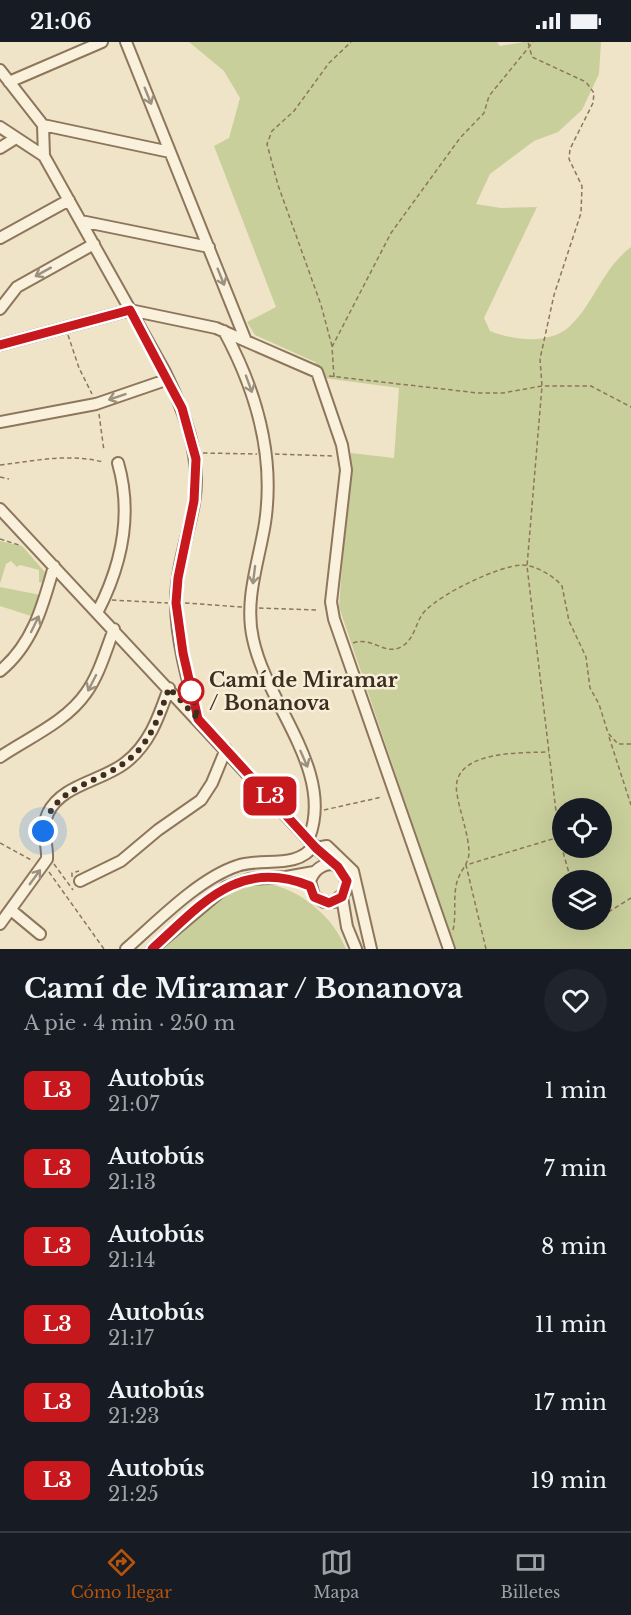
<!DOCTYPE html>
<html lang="es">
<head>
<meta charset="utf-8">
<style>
  :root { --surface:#171b24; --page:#20242c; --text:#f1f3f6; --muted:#9ea1a6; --line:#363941; --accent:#b45309 }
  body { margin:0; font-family:"Libre Baskerville",serif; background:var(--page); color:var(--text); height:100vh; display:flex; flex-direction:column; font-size:22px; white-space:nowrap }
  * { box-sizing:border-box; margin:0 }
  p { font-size:20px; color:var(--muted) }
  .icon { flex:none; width:33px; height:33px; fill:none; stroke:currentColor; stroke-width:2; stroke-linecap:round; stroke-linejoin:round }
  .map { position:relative; height:907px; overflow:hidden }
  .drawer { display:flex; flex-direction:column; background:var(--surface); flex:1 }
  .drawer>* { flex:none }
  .badge { padding:0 12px; border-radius:9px; font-size:21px; line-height:39px }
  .tools { position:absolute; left:552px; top:756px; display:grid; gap:12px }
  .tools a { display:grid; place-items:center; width:60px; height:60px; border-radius:50%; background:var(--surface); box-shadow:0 6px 24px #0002; font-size:30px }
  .you { position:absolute; width:30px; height:30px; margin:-15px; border:4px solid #fff; border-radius:50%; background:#1a73e8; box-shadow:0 0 0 9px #1a73e833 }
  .map>.badge { position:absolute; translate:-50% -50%; box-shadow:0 0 0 3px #fff }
  .round { display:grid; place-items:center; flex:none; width:63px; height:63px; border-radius:32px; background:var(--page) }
  .overview { display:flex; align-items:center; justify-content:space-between; height:102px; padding:0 24px }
  h1 { font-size:28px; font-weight:700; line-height:45px }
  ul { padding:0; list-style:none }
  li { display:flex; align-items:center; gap:18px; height:78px; padding:0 24px }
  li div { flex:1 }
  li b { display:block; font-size:22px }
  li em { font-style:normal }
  li .badge { min-width:66px; font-weight:700; text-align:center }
  .status { display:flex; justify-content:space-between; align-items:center; height:42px; padding:0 30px; background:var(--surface); direction:ltr }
  .status svg { height:16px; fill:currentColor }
  .menu { display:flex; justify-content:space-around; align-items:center; height:84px; border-top:2px solid var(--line); background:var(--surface); font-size:16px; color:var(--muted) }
  .menu a { display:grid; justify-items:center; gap:3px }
  .menu .current { color:var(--accent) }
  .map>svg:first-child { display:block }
</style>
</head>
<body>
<div class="status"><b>21:06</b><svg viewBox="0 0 49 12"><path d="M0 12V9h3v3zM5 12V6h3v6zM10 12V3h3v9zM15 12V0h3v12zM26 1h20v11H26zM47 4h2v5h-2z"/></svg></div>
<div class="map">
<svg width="631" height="907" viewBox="0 0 631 907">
  <rect width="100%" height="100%" fill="#f0e4c8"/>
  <path fill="#c9cf9b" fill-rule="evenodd" d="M189,0H497L500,4L524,0H601L599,32L582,68L558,90L534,99L490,132L476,162L501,166L537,165L484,276L490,289C512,298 549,303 569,285C594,262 602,227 631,205V907H455L339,565L351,411L394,416L399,346L324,336L315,320L255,293L247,280L276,265L214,104L229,96L240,56L224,29ZM562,766H602V806H562ZM562,838H602V878H562Z
    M0,499L22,504L45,530L43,541L39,540V528L20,523L17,525L11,519L6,522L0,542Z
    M0,545L41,553L34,575L0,564Z
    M265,841C300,847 333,874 346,907H161C199,873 213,852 265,841Z"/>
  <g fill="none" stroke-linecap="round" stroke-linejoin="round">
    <defs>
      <path id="minor" d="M126,0L246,299
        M0,28L43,83L44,114L165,330C185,371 202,415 194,461C188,494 176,527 176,560C176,598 188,640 198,677
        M9,40L102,0
        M43,83L170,110
        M0,85L44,114
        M0,106L16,96
        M81,179L209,205
        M0,196L69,158
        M0,267L17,245L94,202
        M224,289C256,348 275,414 265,481C259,519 244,558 253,597C267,663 335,729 309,796
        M0,303L130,268L216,286L317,330L342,403L346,428L331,560L334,577L449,907
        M0,380L96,362L163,339L165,330
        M0,467L316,806C329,819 352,830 345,850L334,860H324L314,854L310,839C314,828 322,822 333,822
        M98,569C122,522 133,473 118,421
        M0,629C33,602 43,563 54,524
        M0,715C28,696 66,680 86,651C99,633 106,608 114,587
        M316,806L327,804L353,829L371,907
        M80,839L121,819L158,788L201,758L212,741L226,707
        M342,855L347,885L356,907
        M11,868L40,892
        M0,882L47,817C48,801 40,788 48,771C61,743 102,739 125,721C150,702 159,674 169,646
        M126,907C157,880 198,837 237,824C261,815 298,828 314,803
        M152,907L226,845L249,837L286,835L314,830"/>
    </defs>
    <use href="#minor" stroke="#8d765c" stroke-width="14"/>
    <path stroke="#8d765c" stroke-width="1.5" stroke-dasharray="4.5 3" stroke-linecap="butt" d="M68,293L79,326L92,352
      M332,304L321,263L278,143L267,102L272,89L294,69L329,21L351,0
      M329,334L478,351H503L542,344H591L631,365
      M334,335L332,305L391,191L460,96L484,71L489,54L533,0
      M99,372L104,409
      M203,411L257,412
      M275,412L334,414
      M0,423C36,419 67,411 103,420
      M0,435L9,437
      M0,497L19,503
      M112,558L168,561
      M185,561L242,565
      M259,566L318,568
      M353,601C373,594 384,614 401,605C416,597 415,578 426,568C443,551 498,524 522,523C535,523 554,534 562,544L569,579L586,615L590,646L599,662L608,691L618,702H631
      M609,695L631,763
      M324,768L382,755
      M559,796L571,838
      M0,801L33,819
      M54,822L73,848
      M49,830L104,907
      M72,835V831L79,829
      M602,874L631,856
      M453,888C457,871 452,853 458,837C461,828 468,822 469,812C469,793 460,771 457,752C449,708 520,711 549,710
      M486,907L466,823L559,795L527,524L542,344L540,317L554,253L581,171L582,144L569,117L570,107L593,61L594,51L586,40L532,15L528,0"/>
    <use href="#minor" stroke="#faf1dc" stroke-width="10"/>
  </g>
  <defs><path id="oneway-shaft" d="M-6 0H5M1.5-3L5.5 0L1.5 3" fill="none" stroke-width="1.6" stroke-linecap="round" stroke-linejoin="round" transform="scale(1.5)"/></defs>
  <g stroke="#9c907e">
    <use href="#oneway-shaft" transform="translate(148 54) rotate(68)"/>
    <use href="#oneway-shaft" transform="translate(43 230) rotate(151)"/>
    <use href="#oneway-shaft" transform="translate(221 235) rotate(68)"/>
    <use href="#oneway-shaft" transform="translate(249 342) rotate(70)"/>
    <use href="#oneway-shaft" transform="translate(117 355) rotate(161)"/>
    <use href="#oneway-shaft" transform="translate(254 533) rotate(97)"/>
    <use href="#oneway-shaft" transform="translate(35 582) rotate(-64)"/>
    <use href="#oneway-shaft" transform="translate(92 641) rotate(117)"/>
    <use href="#oneway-shaft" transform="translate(304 717) rotate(66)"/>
    <use href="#oneway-shaft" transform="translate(35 835) rotate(-54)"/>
  </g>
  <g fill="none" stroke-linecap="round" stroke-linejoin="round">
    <defs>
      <path id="line" d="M0,303L130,268L182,366L196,417L194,459L178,536L176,561L183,611L198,677L316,806L338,825L347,839L342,855L329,861L314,855L310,844C238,815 201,863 152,907"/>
    </defs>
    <use href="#line" stroke="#fff" stroke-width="14"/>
    <use href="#line" stroke="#c7181e" stroke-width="9"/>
    <path stroke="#3d2e20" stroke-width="6" stroke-dasharray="0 10.8" d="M43,789C53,740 104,743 135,712C153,694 161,669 169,646L198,677L189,639L191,649"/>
  </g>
  <circle fill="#fff" stroke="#c7181e" stroke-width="3" cx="191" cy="649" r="12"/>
  <g text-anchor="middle" stroke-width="5" stroke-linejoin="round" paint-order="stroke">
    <g font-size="20" font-weight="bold" fill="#3d2e20" stroke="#f7eed8" text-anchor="start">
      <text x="209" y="645">Camí de Miramar<tspan x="209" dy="23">/ Bonanova</tspan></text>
    </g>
  </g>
</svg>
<div class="tools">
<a><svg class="icon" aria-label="locate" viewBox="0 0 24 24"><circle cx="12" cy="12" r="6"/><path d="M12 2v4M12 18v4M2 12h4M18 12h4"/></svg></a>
<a><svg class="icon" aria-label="layers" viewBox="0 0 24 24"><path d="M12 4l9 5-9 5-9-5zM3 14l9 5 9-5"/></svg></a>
</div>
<div class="you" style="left:43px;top:789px"></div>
<b class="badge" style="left:270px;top:754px;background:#c7181e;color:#fff">L3</b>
</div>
<section class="drawer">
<div class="overview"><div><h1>Camí de Miramar / Bonanova</h1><p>A pie · 4 min · 250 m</p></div><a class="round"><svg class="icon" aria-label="heart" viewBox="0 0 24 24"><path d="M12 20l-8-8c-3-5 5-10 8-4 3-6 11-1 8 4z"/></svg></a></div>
<ul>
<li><span class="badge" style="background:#c7181e;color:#fff">L3</span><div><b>Autobús</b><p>21:07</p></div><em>1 min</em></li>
<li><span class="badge" style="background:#c7181e;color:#fff">L3</span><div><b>Autobús</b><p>21:13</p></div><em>7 min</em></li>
<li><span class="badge" style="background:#c7181e;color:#fff">L3</span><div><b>Autobús</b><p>21:14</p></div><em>8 min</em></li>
<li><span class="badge" style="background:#c7181e;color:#fff">L3</span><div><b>Autobús</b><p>21:17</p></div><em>11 min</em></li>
<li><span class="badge" style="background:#c7181e;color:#fff">L3</span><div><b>Autobús</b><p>21:23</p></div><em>17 min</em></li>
<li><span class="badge" style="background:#c7181e;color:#fff">L3</span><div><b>Autobús</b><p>21:25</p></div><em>19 min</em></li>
</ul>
</section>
<nav class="menu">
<a class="current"><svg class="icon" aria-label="directions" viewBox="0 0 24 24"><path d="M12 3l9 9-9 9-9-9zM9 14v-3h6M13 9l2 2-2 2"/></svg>Cómo llegar</a>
<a><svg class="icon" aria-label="map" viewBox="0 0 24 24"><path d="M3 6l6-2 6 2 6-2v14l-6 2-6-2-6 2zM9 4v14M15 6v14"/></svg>Mapa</a>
<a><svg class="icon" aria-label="tickets" viewBox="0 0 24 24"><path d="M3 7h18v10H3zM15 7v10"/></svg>Billetes</a>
</nav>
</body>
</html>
